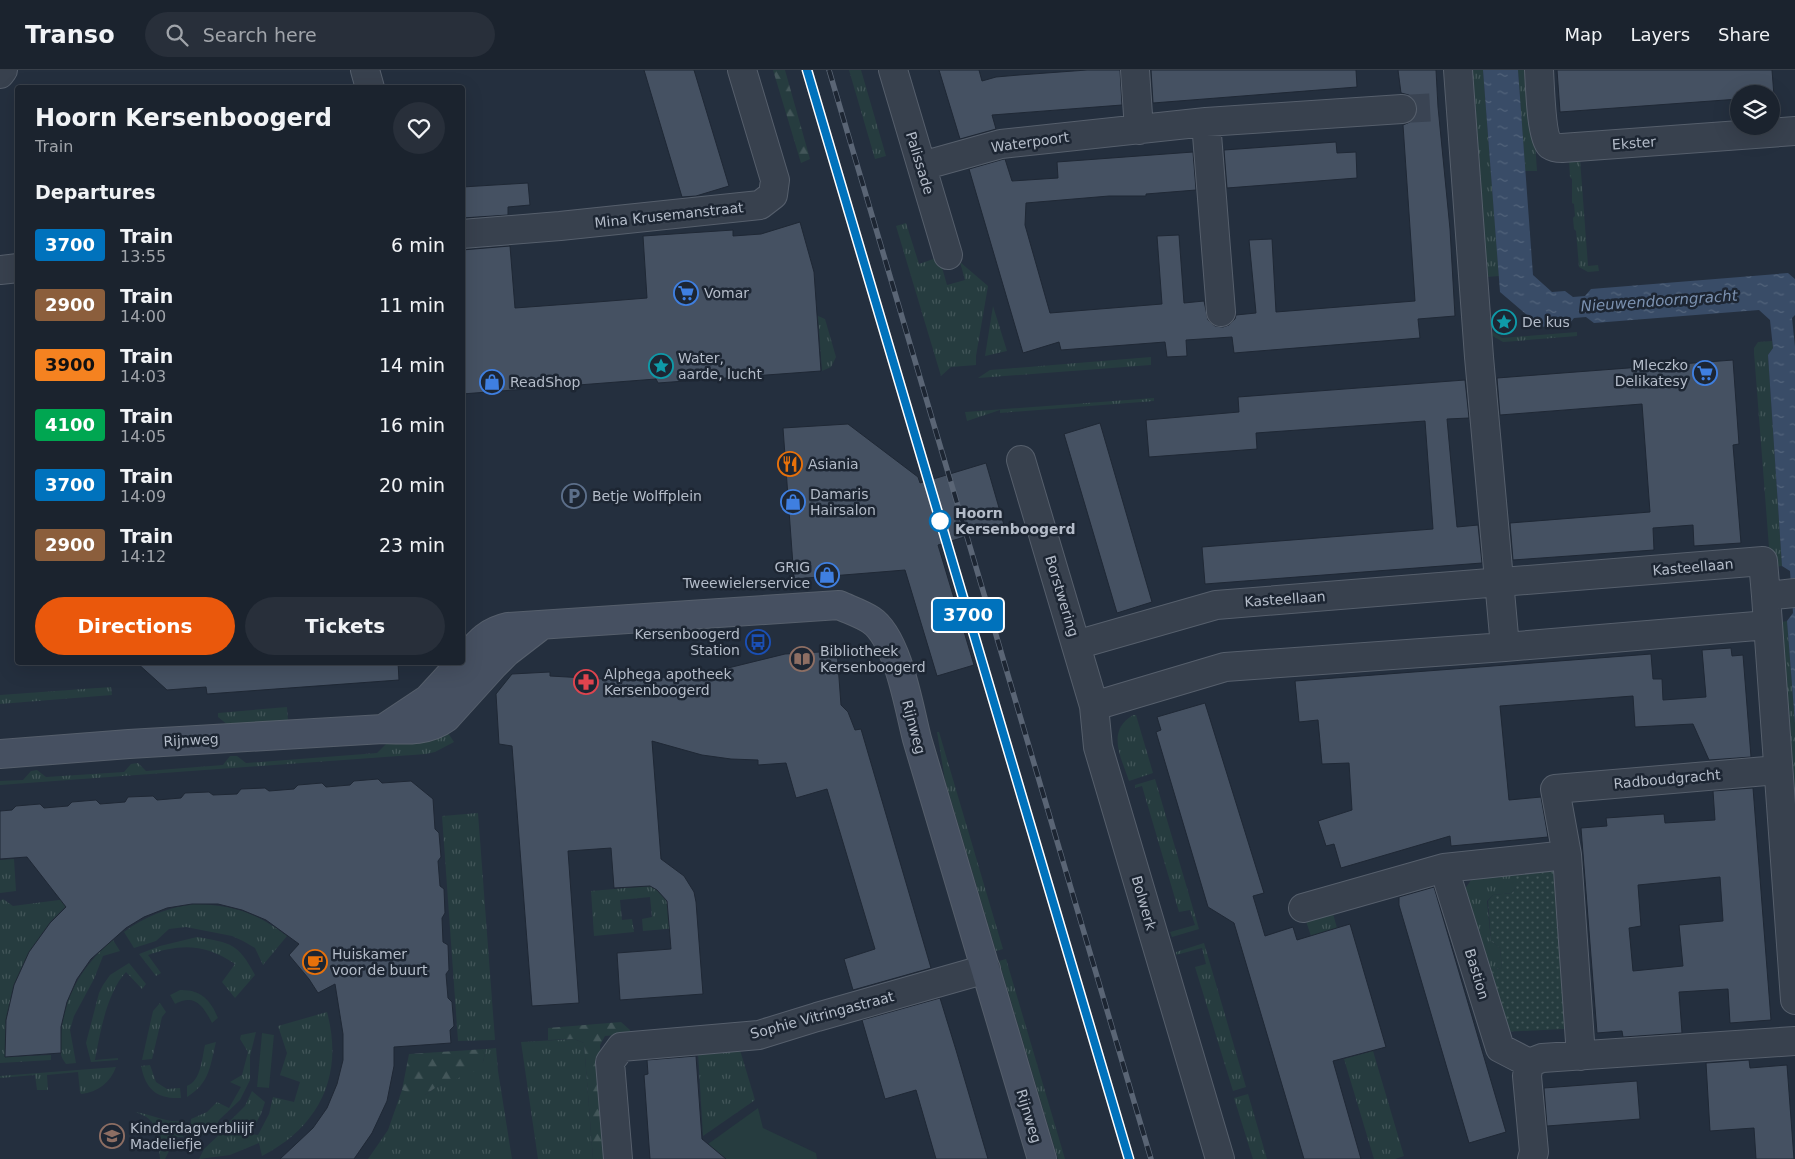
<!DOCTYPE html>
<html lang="en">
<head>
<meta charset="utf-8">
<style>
  :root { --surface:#1b232e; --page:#282f3a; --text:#f1f3f6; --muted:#a0a4aa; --line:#39404a; --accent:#ea580c }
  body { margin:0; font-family:"DejaVu Sans",sans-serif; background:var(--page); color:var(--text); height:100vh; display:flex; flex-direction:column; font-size:19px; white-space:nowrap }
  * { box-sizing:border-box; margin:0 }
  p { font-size:16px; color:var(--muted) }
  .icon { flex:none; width:28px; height:28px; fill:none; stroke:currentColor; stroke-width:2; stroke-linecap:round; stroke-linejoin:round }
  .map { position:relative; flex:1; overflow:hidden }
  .panel { position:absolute; left:15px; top:15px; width:450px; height:580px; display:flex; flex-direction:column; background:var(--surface); border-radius:5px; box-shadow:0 5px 20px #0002,0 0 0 1px var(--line) }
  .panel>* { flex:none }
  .badge { padding:0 10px; border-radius:4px; font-size:18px; line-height:32px }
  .fabs { position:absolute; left:1730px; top:15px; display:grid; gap:10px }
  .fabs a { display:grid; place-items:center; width:50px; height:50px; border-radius:50%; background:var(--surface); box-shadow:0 5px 20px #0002,0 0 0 1px var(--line); font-size:25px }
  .map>.badge { position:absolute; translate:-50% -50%; box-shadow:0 0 0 2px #fff }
  h2 { padding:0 20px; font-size:19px; line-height:45px }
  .round { display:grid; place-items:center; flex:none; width:52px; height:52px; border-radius:26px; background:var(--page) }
  .head { display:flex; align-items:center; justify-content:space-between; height:85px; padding:0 20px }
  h1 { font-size:24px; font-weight:600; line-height:38px }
  .button { display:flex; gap:10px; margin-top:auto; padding:10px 20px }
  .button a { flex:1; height:58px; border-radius:30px; background:var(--accent); color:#fff; font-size:20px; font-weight:600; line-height:58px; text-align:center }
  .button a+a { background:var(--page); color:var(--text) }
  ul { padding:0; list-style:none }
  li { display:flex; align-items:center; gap:15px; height:60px; padding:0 20px }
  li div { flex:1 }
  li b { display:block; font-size:19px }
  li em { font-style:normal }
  li .badge { min-width:55px; font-weight:700; text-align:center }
  header { display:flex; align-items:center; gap:30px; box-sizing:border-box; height:70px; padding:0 25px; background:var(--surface); border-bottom:1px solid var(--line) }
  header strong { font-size:24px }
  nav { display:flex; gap:28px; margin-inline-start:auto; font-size:18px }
  .search { width:350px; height:45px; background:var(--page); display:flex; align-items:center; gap:12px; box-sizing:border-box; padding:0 18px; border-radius:28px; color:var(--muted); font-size:19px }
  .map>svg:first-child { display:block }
</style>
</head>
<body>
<header>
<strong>Transo</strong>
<div class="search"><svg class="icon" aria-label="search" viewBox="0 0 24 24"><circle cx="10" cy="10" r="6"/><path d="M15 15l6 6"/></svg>Search here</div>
<nav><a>Map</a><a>Layers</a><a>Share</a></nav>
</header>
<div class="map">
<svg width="1795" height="1089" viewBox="0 0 1795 1089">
  <defs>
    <pattern id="grass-tufts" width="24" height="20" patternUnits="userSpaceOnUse" patternTransform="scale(1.25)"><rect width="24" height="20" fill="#263c3f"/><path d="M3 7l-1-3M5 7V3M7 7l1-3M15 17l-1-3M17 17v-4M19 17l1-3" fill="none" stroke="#435659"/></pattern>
    <pattern id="forest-firs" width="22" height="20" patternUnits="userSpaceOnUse" patternTransform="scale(1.25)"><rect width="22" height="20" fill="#263c3f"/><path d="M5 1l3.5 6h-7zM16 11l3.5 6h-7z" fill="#435659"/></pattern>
    <pattern id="park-dots" width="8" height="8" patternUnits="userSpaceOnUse" patternTransform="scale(1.25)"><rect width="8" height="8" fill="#263c3f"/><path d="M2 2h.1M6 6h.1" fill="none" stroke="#435659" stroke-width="1.8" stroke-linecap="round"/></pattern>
    <pattern id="water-ripples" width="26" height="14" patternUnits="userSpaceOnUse" patternTransform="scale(1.25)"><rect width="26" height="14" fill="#394c67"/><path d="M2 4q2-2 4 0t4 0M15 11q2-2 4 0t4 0" fill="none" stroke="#53647b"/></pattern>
  </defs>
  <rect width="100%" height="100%" fill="#242f3e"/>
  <path fill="url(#grass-tufts)" d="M849,0H861L886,86L875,89Z
    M1471,0H1483L1499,206L1487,207Z
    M1518,0H1530L1537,101H1525Z
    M1580,89L1588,196L1598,195L1599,201L1588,202L1579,197L1576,161L1574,159L1573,148L1575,146L1574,134L1572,133V109L1570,107L1569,90Z
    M906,153L919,194L939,187L947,215L965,210L960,192L988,216L976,286V295L951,297L941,306L896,156Z
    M1488,216L1490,260L1502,268L1577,262V266L1503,272L1488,263L1484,217Z
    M993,236L1007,281L985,286Z
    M818,246L825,249L836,287L831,297L822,301Z
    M1772,271L1773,278L1768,285L1782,496L1773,497L1770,490L1754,283V278L1758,272Z
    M1151,287V295L978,308L990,300Z
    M1154,328V331L1000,343V340L967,351L965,342Z
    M1787,551L1795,653V815L1776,553Z
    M111,617L112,625L0,634V625Z
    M287,637L288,651L228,655L218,647V643Z
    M1133,645H1136L1153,703L1129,711C1121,687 1106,661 1133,645Z
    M446,660L454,672L435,682L426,684L0,715V711L23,710L31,701L37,700L46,707L124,702L131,694L138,693L146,701L223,695L230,686H237L246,693L377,683L386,674L410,672Z
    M937,662H939L1003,879L996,881L945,710Z
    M1155,709L1199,859L1172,867L1170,862L1195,855L1190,840L1179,842L1142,716L1135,718V715Z
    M478,743L495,970L458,971L442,746Z
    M14,789L16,821L0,823V790Z
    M1516,802V817L1512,823L1493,825L1487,831L1491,871L1500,878L1502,898L1487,900L1464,820L1474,806Z
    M650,816C667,824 672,842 678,858L643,861L642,849L652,847L650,827L620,830L622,850L632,849L634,862L594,866L591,821Z
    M74,828L50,852L30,882L6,950L5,987L51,985V990L0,993V831L3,829L13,836Z
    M193,834C234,835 255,842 287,866L263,895L255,878L243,871L232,866L186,857L169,859L156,871L134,878L124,862C145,846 168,838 193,834Z
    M1332,840L1337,858L1311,866L1305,848Z
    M197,867C231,873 238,873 255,905L235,928L222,912L235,894C206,874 181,873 148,885L161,903L156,906L139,884L160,876Z
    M113,870L120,881L103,886L94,909L74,946L70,960L76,993L66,994C64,991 61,987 61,983C60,979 61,972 61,968C62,929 83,894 113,870Z
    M1204,873L1246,1017L1233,1021L1195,897L1206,894L1202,878L1176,885V882Z
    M1006,889L1065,1089H1058L999,891Z
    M129,893L146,914L142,919L126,902C107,922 100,963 95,990L118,988V990L91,992L86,973L99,923L103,915L110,905Z
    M160,933L166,942L162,947L152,989L142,990L153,941Z
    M327,942C344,1005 320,1056 262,1086L259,1073L230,1085L199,1089L204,1079L223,1061L258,1065L269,1044L273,1027L294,1032L300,1012L280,1005L287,983L278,956Z
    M256,962L250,986V1010L240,1030L219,1050L215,1058L210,1062L206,1065L191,1066V1049L207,1042L217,1032L229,1038L241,1017L230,1012L242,1005L248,982L240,969L241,965Z
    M574,969L584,973L593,1089H538L521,972Z
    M216,972C210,996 210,1013 187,1027V1016C201,1011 202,988 205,975Z
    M496,978L498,1001L512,1089H368L388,1060L402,1020L425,1025L435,1018L461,1006L483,992L486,979Z
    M740,980L755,1030L703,1066L698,983Z
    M1373,981L1404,1086L1395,1089H1374L1344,989Z
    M150,995L156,1012L167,1019L180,1018L181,1028C157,1029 146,1020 141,996Z
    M116,997C110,1013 98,1022 81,1024L80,1022L78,1002L47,1005L48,1020H37L35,1005L0,1008V1006Z
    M252,1021L265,1032L261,1044L254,1057L227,1054L245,1036Z
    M1248,1024L1267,1089H1253L1234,1028Z
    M135,1042C152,1044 165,1053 182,1051L183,1067H176L165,1089H160C158,1067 160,1049 135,1042Z"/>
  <path fill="url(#forest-firs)" d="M773,0H785L810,89L801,93Z
    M621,952L630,960V964L605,966L600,975L606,1073L605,1089H593L584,973L574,969L548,970V958Z
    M486,979L483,992L475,1001L435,1018L425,1025H417L402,1020L409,984Z"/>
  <path fill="url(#park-dots)" d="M1558,798L1567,954L1564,959L1501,962L1487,900L1502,898L1500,878L1491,871L1488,831L1493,825L1512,823L1516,817V802Z"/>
  <path fill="#263c3f" d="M180,920C200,919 211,930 218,948L212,953C203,936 195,923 175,934L170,925Z
    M262,963L274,965L269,1018L257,1017Z
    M758,1038L763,1058L816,1083L817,1089H725L708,1074Z"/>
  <path fill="url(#water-ripples)" d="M1483,0H1518L1533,205L1552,222L1565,221L1573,227L1585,226L1591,219L1765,205L1788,203L1795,209V245L1792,248L1795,277V653L1787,551L1793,543L1790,501L1782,496L1768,285L1773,278L1770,250L1759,240L1594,253L1586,247L1574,248L1568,255L1541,257L1500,222Z"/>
  <path fill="#455162" stroke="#1f2835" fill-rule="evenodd" d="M644,0H694L729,116L696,126L682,127Z
    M939,0H979L982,11L996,7L1019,5L1087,0H1120L1122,35L992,45L996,59L960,69Z
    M1151,0H1356L1357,17L1153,33Z
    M1398,0H1436L1438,37L1450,159L1455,246L1418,249L1420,268L1234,283L1232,267L1186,270L1187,286L1167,287L1165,272L1061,280L1059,272L1023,283L969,99L1004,89H1005L1012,111L1058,108L1057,92L1193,82L1196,120L1146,124V126H1109L1026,133L1025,155L1050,243L1162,234L1157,166L1179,165L1184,233L1204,231L1208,250L1215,256L1223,257L1229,255L1235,249L1236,245L1256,243L1249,170L1272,169L1276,242L1415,231L1403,55L1410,52L1416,46L1418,37L1415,30L1409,25L1401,23Z
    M1557,0H1772L1774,26H1771V24H1739V29L1560,42Z
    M1336,72L1337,83L1356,82L1357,108L1227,118L1224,80Z
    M528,113L530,135L508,137V145L462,148V117Z
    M800,152L814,202L821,301L658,313L656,309L462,324V180L510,176L515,238L597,232L647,228L643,166L733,160V166L761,164Z
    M1733,290L1739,374L1733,375L1741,473L1694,476L1693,455L1653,458L1654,480L1513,490L1510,453L1650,442L1642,334L1500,345L1497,308Z
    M1465,310L1469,348L1447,349L1452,404L1457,457L1478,455L1482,493L1205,514L1202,477L1433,459L1425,351L1256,363L1257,379L1149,387L1146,350L1239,342L1238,327Z
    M1100,353L1152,532L1117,543L1064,364Z
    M848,354L918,407L920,413L986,393L1004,455L938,475L974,595L937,606L905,500L794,509L783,358Z
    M1731,578L1732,586L1743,585L1751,687L1709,690L1693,654L1635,657L1633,626L1500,636L1509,730L1541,727L1548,767L1451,776L1450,766L1341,798L1334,774L1326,776L1318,751L1352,740L1349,693L1322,694L1318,650L1299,652L1295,611L1651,584L1653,609H1662L1663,630L1706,627L1702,580Z
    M837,581L841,635L848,642L855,660L861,659L931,898L853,920L844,889L875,879L827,719L796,728L786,693L758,695V690L731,689L702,685L652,671L661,789L684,806L694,822L696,832L703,924L620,930L617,883L671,879L667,831L657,820L650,816L614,818L611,778L568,781L579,933L532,936L512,676L499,674L496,624L512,604L550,602V606L620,610L667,607L728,598L785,584Z
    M136,592H398L399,610L207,624L206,617L167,620Z
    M1205,633L1264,823L1253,826L1265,866L1293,857L1297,870L1350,854L1386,977L1333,991L1361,1089H1304L1234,853L1208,837L1156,662L1161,660L1157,647Z
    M378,709L382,713L411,711L433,729L435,759L439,763L441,787L438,791L440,816L444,819L445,843L442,848L443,872L448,875L449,900L446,904L448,928L452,932L454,956L450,960L451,973L394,977V996L387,1031L372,1063L354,1089H280L313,1058L327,1038L337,1014L343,990V964L335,914L318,923L309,909L289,885L299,874L266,850L242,840L218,834H192L167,838L144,847L126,858L91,889L77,909L67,932L61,957V983L5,987L6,950L14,915L29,882L50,853L66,837L27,787L0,789V741L12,740L16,736L40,734L44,738L68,736L72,732L96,730L100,734L125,732L128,727L153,726L157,730L181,728L185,723L209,722L213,725L237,724L241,719L265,718L269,721L294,719L298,715L322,713L326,717L350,715L354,711Z
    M1753,718L1771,950L1730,953L1728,919L1679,922L1682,963L1623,967L1622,961L1597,963L1581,758L1607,756L1606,748L1664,744L1665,753L1715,750L1713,721ZM1720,807L1723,851L1679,855L1683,896L1633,901L1629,858L1641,856L1638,815Z
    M1434,817L1506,1062L1469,1073L1399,835V827Z
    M940,928L956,980L988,1089H936L916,1020L885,1029L862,950Z
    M696,986L702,1069L726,1089H650L644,1005L648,1004L647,990Z
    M1749,990L1750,998L1787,995L1794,1089H1756L1754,1058L1710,1061L1706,993Z
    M1637,1011L1640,1049L1547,1056L1544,1018Z"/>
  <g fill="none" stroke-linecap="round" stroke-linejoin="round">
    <path stroke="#3a4453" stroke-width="28" stroke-dasharray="28 14" stroke-linecap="butt" d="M1402,39L1438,37"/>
    <defs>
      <path id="street" d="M365,0L370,18
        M893,0C911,62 930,123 948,185
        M1135,0L1139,60
        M1458,0L1479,287L1505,577
        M1539,0C1540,15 1541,66 1550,75C1553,77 1558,78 1562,78L1795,61
        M0,4L3,0
        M1206,52L1221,242
        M922,96L1001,74L1206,52L1402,39
        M462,164L560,156L760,135L773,125L775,110L742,0
        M0,200L18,198
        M1021,390L1094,636L1098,677L1220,1089
        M1795,523L1766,526L1795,930
        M1076,575L1216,535L1763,491L1766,526
        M1094,636L1225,597L1505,577L1768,555
        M1444,798L1500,978L1529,993
        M1303,838L1444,798L1567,785
        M1581,986L1567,785L1555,719L1778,700
        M618,1089L610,992L621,977L759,965L817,947L986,899
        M1532,1089L1534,1082L1527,1006L1529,993L1542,988L1795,971"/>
      <path id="secondary" d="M462,592C477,575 485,562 508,557L839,535C850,540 862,544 871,550C898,568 909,638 917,669L1042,1089
        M383,659L428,629L462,592
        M0,684L129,674L383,659C406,660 427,662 446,648L493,596L507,582L542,555"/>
    </defs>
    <use href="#street" stroke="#565f6c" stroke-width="30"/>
    <use href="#secondary" stroke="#565f6c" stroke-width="30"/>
    <use href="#street" stroke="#38414e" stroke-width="28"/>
    <use href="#secondary" stroke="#465061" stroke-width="28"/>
    <defs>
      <path id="rail" d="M807,0L1129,1089
        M829,0L1151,1089"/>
    </defs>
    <use href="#rail" stroke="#5a6575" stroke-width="5.5"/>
    <use href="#rail" stroke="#1d2633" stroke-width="4" stroke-dasharray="11" stroke-linecap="butt"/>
  </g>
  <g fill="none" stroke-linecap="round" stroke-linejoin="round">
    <defs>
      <path id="line" d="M807,0L1129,1089"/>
    </defs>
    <use href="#line" stroke="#fff" stroke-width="11"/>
    <use href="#line" stroke="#0072bc" stroke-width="8"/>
  </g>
  <defs>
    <symbol id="supermarket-ring" viewBox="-11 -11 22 22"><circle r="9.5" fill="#1d2633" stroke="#3f7fe0" stroke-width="1.5"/><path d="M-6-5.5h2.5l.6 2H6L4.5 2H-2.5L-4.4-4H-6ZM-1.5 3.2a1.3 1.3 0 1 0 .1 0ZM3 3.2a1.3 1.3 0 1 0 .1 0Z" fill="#3f7fe0"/></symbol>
    <symbol id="sight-ring" viewBox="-11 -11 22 22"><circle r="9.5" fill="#1d2633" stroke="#0f9aa8" stroke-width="1.5"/><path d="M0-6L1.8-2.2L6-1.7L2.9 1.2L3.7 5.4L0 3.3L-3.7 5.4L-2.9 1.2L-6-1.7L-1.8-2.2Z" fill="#0f9aa8"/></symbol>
    <symbol id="shop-ring" viewBox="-11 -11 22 22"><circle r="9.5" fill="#1d2633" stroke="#3f7fe0" stroke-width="1.5"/><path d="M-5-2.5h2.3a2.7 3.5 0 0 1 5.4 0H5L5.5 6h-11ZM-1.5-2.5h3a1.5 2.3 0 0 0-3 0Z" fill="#3f7fe0"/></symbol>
    <symbol id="restaurant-ring" viewBox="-11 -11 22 22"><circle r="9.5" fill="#1d2633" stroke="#e8710a" stroke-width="1.5"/><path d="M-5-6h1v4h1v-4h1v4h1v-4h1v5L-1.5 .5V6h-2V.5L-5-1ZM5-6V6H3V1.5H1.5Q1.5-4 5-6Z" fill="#e8710a"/></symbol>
    <symbol id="parking-ring" viewBox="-11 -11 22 22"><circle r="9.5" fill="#1d2633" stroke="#5c6f8a" stroke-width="1.5"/><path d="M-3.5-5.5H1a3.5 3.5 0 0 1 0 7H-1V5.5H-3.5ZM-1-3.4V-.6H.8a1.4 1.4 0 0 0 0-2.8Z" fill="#5c6f8a"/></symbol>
    <symbol id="bus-ring" viewBox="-11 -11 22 22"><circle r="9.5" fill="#1d2633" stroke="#1a4fb4" stroke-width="1.5"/><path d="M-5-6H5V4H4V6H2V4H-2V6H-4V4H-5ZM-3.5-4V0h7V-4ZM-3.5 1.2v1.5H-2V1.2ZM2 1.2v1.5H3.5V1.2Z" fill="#1a4fb4"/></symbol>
    <symbol id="library-ring" viewBox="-11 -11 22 22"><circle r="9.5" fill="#1d2633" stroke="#8d6e63" stroke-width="1.5"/><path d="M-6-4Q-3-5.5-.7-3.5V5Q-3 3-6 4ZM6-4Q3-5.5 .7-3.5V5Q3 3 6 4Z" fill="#8d6e63"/></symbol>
    <symbol id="pharmacy-ring" viewBox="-11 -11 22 22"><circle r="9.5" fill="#1d2633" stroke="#e0444e" stroke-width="1.5"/><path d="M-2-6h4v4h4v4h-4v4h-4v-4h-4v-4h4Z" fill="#e0444e"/></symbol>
    <symbol id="cafe-ring" viewBox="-11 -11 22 22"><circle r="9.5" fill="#1d2633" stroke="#e8710a" stroke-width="1.5"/><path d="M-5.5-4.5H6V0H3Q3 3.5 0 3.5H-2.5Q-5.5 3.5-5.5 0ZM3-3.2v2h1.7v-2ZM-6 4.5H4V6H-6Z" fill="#e8710a"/></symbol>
    <symbol id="school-ring" viewBox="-11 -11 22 22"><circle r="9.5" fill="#1d2633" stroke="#8d6e63" stroke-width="1.5"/><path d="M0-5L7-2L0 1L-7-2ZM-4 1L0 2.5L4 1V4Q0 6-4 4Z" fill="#8d6e63"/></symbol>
  </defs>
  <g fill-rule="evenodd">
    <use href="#supermarket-ring" x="672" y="209" width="28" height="28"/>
    <use href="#sight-ring" x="1490" y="238" width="28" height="28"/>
    <use href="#sight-ring" x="647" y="282" width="28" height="28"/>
    <use href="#supermarket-ring" x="1691" y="289" width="28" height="28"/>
    <use href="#shop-ring" x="478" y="298" width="28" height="28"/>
    <use href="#restaurant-ring" x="776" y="380" width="28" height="28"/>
    <use href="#parking-ring" x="560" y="412" width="28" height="28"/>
    <use href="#shop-ring" x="779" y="418" width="28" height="28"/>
    <use href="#shop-ring" x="813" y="491" width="28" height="28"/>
    <use href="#bus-ring" x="744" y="558" width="28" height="28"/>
    <use href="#library-ring" x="788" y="575" width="28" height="28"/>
    <use href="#pharmacy-ring" x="572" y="598" width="28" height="28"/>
    <use href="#cafe-ring" x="301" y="878" width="28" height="28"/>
    <use href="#school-ring" x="98" y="1052" width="28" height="28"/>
  </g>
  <circle fill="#fff" stroke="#0072bc" stroke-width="2.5" cx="940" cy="451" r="10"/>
  <g text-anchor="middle" stroke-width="5" stroke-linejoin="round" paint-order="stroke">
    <g font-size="14" fill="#b4bcc9" stroke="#1d2633">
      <text transform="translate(1030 72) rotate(-8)" y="5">Waterpoort</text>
      <text transform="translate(1634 73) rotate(-4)" y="5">Ekster</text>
      <text transform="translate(920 93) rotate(73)" y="5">Palissade</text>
      <text transform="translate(669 145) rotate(-6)" y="5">Mina Krusemanstraat</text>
      <text transform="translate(1693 497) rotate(-5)" y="5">Kasteellaan</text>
      <text transform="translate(1062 526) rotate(73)" y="5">Borstwering</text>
      <text transform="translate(1285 529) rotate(-4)" y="5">Kasteellaan</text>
      <text transform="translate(914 657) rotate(75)" y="5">Rijnweg</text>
      <text transform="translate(191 670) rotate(-3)" y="5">Rijnweg</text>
      <text transform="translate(1667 709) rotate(-5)" y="5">Radboudgracht</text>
      <text transform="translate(1144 833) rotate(74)" y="5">Bolwerk</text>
      <text transform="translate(1477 904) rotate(73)" y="5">Bastion</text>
      <text transform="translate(822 945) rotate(-15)" y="5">Sophie Vitringastraat</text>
      <text transform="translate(1029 1046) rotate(73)" y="5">Rijnweg</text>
    </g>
    <g font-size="14" fill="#b4bcc9" stroke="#1d2633" text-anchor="start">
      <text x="704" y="228">Vomar</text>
      <text x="1522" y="257">De kus</text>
      <text x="678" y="293">Water,<tspan x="678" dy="16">aarde, lucht</tspan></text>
      <text x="1688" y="300" text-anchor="end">Mleczko<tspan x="1688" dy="16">Delikatesy</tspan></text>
      <text x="510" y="317">ReadShop</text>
      <text x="808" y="399">Asiania</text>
      <text x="810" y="429">Damaris<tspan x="810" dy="16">Hairsalon</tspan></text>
      <text x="592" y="431">Betje Wolffplein</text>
      <text x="810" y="502" text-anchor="end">GRIG<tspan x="810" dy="16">Tweewielerservice</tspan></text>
      <text x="740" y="569" text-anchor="end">Kersenboogerd<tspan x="740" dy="16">Station</tspan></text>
      <text x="820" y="586">Bibliotheek<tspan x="820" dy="16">Kersenboogerd</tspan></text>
      <text x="604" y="609">Alphega apotheek<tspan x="604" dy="16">Kersenboogerd</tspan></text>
      <text x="332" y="889">Huiskamer<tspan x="332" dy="16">voor de buurt</tspan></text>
      <text x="130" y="1063">Kinderdagverbliijf<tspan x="130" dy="16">Madeliefje</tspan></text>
    </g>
    <g font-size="14" font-weight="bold" fill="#b4bcc9" stroke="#1d2633" text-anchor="start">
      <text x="955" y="448">Hoorn<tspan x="955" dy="16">Kersenboogerd</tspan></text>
    </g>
    <g font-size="15" font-style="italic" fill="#7c92b1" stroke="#1d2633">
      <text transform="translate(1659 231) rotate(-4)" y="5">Nieuwendoorngracht</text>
    </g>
  </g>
</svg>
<div class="fabs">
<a><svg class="icon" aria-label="layers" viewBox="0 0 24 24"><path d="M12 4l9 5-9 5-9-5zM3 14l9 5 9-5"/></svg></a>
</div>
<b class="badge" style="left:968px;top:545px;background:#0072bc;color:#fff">3700</b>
<section class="panel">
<div class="head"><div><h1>Hoorn Kersenboogerd</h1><p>Train</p></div><a class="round"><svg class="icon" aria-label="heart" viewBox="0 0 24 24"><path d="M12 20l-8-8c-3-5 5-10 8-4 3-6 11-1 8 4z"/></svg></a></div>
<h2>Departures</h2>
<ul>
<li><span class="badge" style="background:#0072bc;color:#fff">3700</span><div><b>Train</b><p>13:55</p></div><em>6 min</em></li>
<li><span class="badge" style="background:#8b5e3c;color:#fff">2900</span><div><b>Train</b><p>14:00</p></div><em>11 min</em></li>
<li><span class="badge" style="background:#f58220;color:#111">3900</span><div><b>Train</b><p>14:03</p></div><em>14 min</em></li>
<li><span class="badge" style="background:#00a651;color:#fff">4100</span><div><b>Train</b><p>14:05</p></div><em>16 min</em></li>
<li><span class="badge" style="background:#0072bc;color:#fff">3700</span><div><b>Train</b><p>14:09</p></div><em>20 min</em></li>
<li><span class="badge" style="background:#8b5e3c;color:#fff">2900</span><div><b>Train</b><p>14:12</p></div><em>23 min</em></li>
</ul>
<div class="button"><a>Directions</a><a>Tickets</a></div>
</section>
</div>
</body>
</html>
